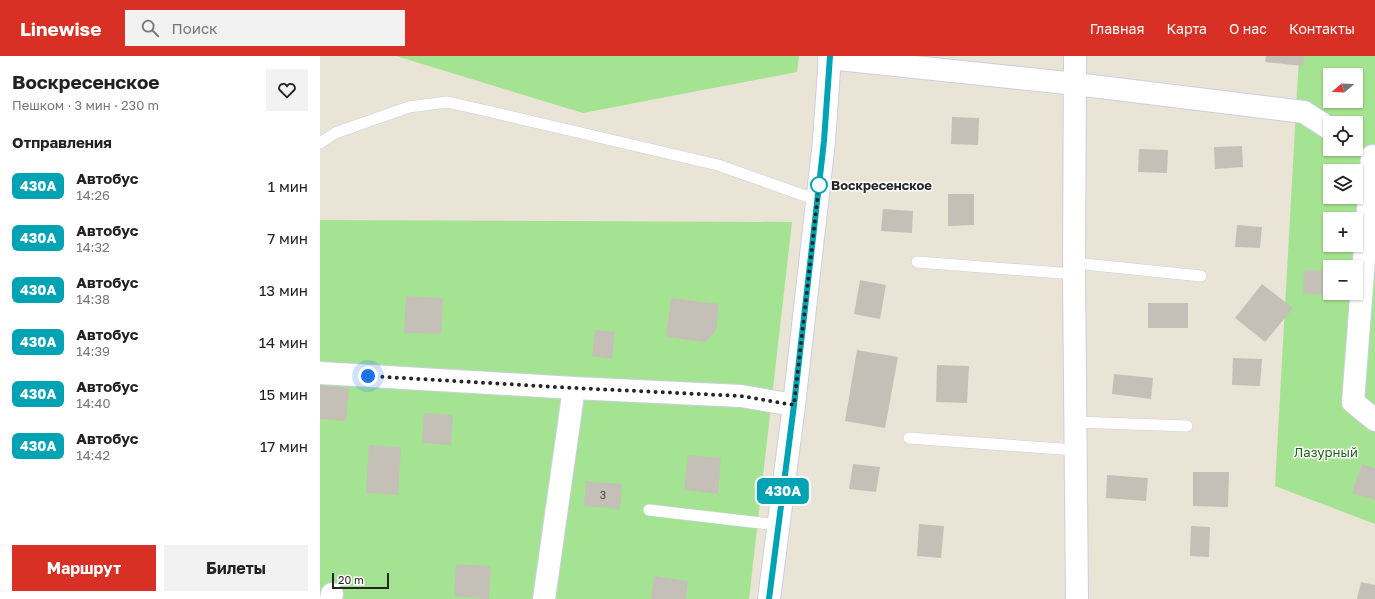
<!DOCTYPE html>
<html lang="ru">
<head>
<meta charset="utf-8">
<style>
  :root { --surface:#fff; --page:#f2f2f2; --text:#222; --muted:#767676; --accent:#d93025 }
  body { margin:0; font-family:"Golos Text",sans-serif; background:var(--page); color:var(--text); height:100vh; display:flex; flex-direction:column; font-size:15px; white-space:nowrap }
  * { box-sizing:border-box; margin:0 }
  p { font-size:13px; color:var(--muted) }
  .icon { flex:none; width:22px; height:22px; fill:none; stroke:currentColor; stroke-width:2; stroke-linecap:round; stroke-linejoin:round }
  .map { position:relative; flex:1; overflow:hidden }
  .panel { display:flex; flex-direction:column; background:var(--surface); width:320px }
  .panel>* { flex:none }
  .badge { padding:0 8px; border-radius:6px; font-size:14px; line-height:26px }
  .needle { width:26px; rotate:251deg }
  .controls { position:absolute; left:1003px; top:12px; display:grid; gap:8px }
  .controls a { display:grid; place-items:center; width:40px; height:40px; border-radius:0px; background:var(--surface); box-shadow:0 1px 3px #0004; font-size:20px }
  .scale { position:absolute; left:12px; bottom:10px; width:57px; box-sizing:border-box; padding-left:4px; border:2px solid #262626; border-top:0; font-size:11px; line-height:14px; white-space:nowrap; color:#262626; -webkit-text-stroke:3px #fff; paint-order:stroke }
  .you { position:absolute; width:20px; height:20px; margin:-10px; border:3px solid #fff; border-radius:50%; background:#1a73e8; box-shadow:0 0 0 6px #1a73e833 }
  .map>.badge { position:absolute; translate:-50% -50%; box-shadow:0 0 0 2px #fff }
  h2 { padding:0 12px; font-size:15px; line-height:36px }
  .round { display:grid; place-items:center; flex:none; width:42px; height:42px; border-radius:0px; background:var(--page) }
  .head { display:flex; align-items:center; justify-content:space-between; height:68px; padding:0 12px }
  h1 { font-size:19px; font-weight:700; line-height:30px }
  .action { display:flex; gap:8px; margin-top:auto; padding:8px 12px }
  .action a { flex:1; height:46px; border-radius:0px; background:var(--accent); color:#fff; font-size:16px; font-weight:700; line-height:46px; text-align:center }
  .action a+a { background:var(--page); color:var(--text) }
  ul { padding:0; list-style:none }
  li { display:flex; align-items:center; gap:12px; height:52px; padding:0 12px }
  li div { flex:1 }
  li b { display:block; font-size:15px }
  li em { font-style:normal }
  li .badge { min-width:44px; font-weight:700; text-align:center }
  header { display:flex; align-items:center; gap:24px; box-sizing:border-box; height:56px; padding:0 20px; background:var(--accent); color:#fff }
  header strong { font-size:19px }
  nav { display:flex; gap:22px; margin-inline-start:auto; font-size:14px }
  .search { width:280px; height:36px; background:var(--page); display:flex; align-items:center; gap:10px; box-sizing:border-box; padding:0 14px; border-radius:0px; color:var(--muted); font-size:15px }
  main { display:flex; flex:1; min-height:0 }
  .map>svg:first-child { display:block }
</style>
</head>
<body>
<header>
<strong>Linewise</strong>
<div class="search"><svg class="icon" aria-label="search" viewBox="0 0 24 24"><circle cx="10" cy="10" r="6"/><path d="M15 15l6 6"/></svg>Поиск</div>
<nav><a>Главная</a><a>Карта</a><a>О нас</a><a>Контакты</a></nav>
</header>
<main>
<section class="panel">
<div class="head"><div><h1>Воскресенское</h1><p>Пешком · 3 мин · 230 m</p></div><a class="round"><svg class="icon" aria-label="heart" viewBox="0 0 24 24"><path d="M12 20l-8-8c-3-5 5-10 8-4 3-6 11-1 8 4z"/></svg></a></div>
<h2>Отправления</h2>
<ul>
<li><span class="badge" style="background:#00a3b4;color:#fff">430А</span><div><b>Автобус</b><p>14:26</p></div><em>1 мин</em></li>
<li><span class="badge" style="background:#00a3b4;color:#fff">430А</span><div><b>Автобус</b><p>14:32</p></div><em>7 мин</em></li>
<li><span class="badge" style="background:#00a3b4;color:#fff">430А</span><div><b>Автобус</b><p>14:38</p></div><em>13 мин</em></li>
<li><span class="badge" style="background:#00a3b4;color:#fff">430А</span><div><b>Автобус</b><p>14:39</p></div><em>14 мин</em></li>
<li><span class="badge" style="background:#00a3b4;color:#fff">430А</span><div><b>Автобус</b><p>14:40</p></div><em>15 мин</em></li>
<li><span class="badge" style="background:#00a3b4;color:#fff">430А</span><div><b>Автобус</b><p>14:42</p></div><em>17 мин</em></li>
</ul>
<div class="action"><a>Маршрут</a><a>Билеты</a></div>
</section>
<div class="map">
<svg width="1055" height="543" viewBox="0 0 1055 543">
  <rect width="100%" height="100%" fill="#eae4d7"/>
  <path fill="#a4e391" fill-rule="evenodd" d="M76,0H479L477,16L263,57Z
    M979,0H1055V468L955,430ZM1010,19H1036V45H1010ZM1010,67H1036V93H1010ZM1010,115H1036V141H1010ZM1010,163H1036V189H1010ZM1010,211H1036V237H1010Z
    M0,164L472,166L429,543H0Z"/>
  <path fill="#c5c0b7" d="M946,0H984L983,10L945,6Z
    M632,61L659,62L658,89L631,88Z
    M922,90L923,111L895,113L894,91Z
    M819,93L848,94L847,117L818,116Z
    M628,138H654V169L628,170Z
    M563,153L593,155L592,177L561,175Z
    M917,169L942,171L940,192L915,191Z
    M984,214L1010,215V237H1018V239L983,238Z
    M540,224L566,229L560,263L534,258Z
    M942,228L973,252L945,286L915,262Z
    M86,240L123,242L121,278L84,277Z
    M351,242L399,248L396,274L385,286L346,281Z
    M828,247H868V272H828Z
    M275,274L295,276L292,303L272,300Z
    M537,294L578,301L565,372L525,365Z
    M913,302L942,303L940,330L912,329Z
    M617,309L649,310L647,347L616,346Z
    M794,318L833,322L831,343L792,338Z
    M0,329L29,332L26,365L0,363Z
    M104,357L133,359L131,389L102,387Z
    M49,389L81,391L78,439L46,437Z
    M368,399L401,402L398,438L364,434Z
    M533,408L560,411L556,436L529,433Z
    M1042,408L1055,412V444L1032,437Z
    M873,416H909L908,451L873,450Z
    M787,419L828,422L826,445L786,442Z
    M266,425L302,428L300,453L264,450Z
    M599,468L624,470L621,502L597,500Z
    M871,470L890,471L889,501L870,500Z
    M136,508L171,510L169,543L134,540Z
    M334,520L368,525L366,543H331Z
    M1041,526L1055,529V543H1037Z"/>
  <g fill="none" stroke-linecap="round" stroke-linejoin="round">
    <defs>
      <path id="lane" d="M0,87L15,77L89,51L127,46L163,54L398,109L497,144
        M597,206L754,218
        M754,207L881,220
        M755,366L867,370
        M589,382L755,394
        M329,454L458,469"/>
      <path id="street" d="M755,0L754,218L757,543
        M509,2L756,28L984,56L1010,73
        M1052,100L1033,346L1055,364
        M0,317L254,332L421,340L474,349
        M11,543L12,538
        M224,543L254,332"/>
      <path id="secondary" d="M449,543L474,349L504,85L510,0"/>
    </defs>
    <use href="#lane" stroke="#cccee1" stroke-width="12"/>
    <use href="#street" stroke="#cccee1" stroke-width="24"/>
    <use href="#secondary" stroke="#cccee1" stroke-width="24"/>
    <use href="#lane" stroke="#fff" stroke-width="11"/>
    <use href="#street" stroke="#fff" stroke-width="22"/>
    <use href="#secondary" stroke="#fff" stroke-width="22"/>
  </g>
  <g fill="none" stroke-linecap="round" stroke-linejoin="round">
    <defs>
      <path id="line" d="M449,543L474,349L504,85L510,0"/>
    </defs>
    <use href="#line" stroke="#fff" stroke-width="9"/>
    <use href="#line" stroke="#00a3b4" stroke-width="6"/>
    <path stroke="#262626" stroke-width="4" stroke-dasharray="0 7.2" d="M48,320L254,332L421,340L474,349L499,129"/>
  </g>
  <circle fill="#fff" stroke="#00a3b4" stroke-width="2" cx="499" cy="129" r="8"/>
  <g text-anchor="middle" stroke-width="3" stroke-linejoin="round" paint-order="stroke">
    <g font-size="11" fill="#4e4c4a">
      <text x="283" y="443">3</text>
    </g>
    <g font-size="13" font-weight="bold" fill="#262626" stroke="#fff" text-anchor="start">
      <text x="511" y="134">Воскресенское</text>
    </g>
    <g font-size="13" fill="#1f6317" stroke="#fff">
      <text x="1006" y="401">Лазурный</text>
    </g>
  </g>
</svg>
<div class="controls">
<a><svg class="needle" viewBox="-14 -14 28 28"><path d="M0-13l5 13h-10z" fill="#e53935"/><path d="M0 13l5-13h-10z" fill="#767676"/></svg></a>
<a><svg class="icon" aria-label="locate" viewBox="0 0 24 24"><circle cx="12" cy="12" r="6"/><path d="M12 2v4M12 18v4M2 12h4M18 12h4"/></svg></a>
<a><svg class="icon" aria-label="layers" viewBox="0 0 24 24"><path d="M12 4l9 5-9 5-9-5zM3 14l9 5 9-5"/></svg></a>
<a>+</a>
<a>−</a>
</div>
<div class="scale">20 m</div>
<div class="you" style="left:48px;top:320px"></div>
<b class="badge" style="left:463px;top:435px;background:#00a3b4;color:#fff">430А</b>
</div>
</main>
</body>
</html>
